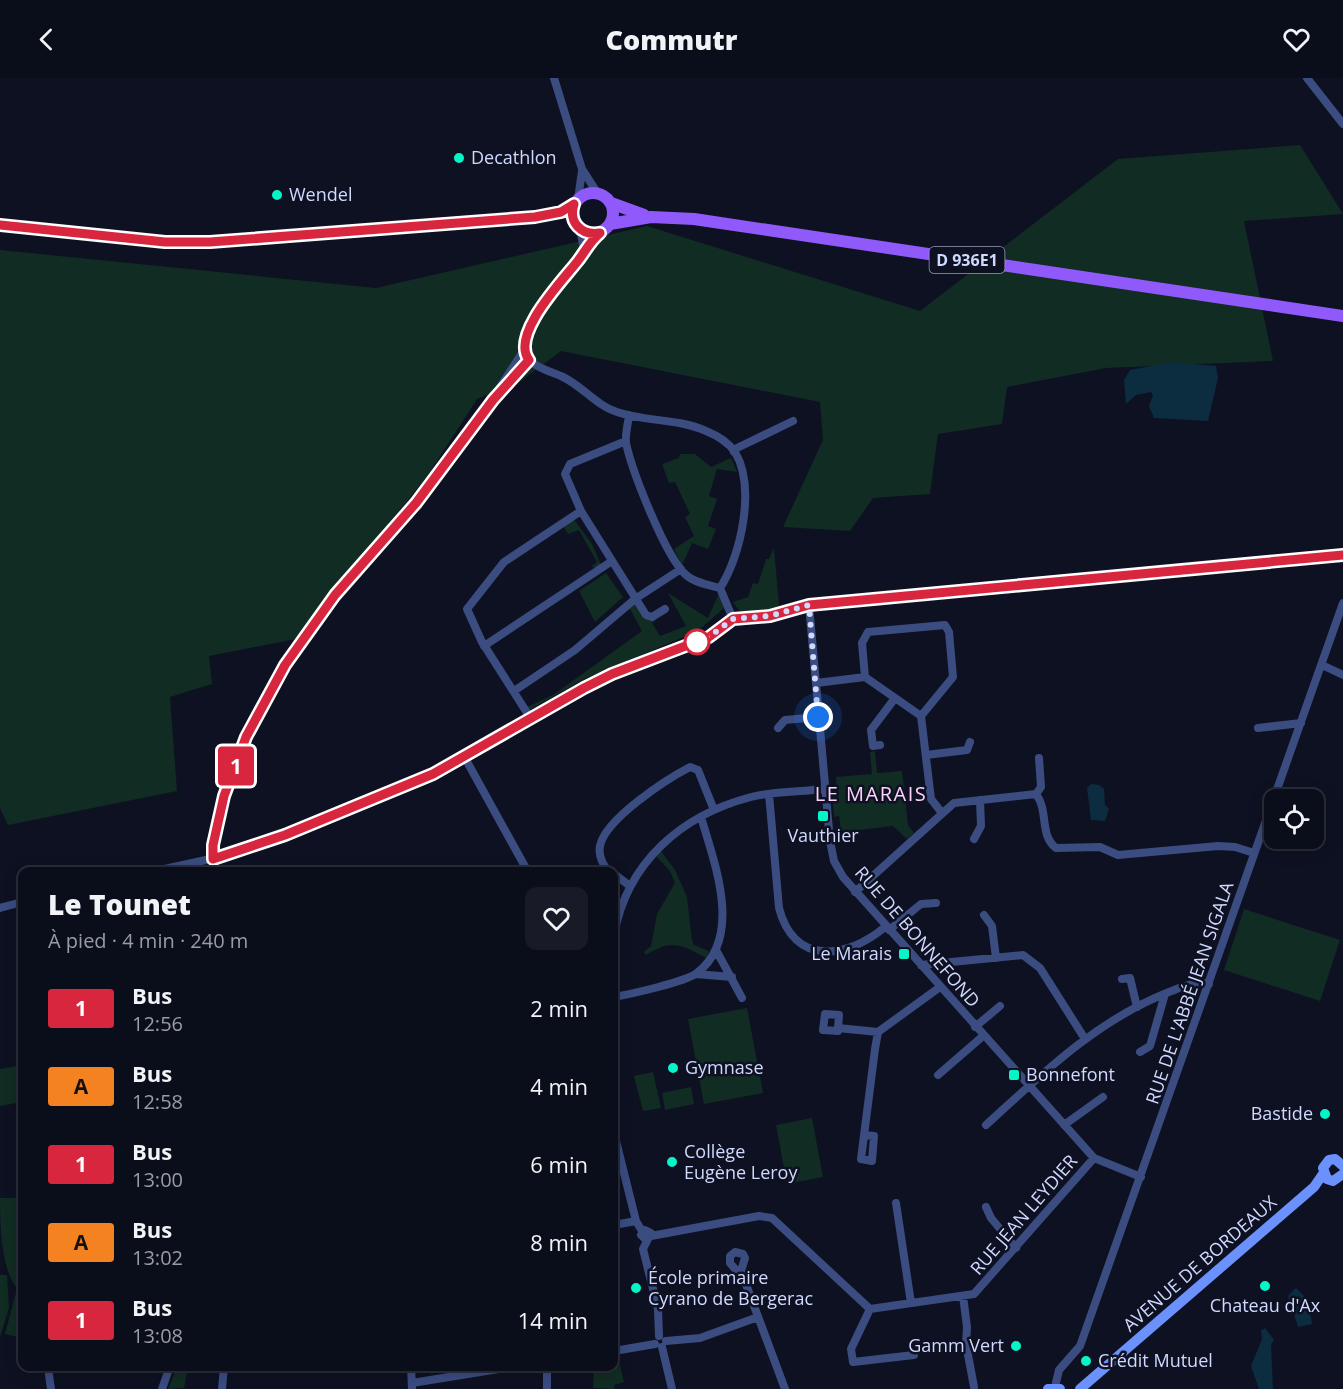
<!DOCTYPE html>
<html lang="fr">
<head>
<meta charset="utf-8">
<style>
  :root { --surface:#0a0d1a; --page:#181b27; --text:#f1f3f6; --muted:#999ca2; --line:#2a2d39 }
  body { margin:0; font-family:"Open Sans",sans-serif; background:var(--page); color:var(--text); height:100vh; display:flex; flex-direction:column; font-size:22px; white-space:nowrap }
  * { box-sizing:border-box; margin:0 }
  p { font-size:20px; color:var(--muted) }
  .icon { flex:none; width:33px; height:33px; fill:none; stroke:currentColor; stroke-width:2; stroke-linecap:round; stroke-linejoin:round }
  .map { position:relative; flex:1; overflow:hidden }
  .drawer { position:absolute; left:18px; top:789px; width:600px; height:504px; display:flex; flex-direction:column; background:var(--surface); border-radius:12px; box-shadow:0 3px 15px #0003,0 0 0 2px var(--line) }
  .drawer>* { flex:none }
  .badge { padding:0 12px; border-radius:4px; font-size:21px; line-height:39px }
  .controls { position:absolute; left:1264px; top:711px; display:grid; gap:12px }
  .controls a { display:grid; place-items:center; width:60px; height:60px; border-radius:12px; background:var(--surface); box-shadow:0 3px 15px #0003,0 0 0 2px var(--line); font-size:30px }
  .you { position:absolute; width:30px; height:30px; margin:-15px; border:4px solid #fff; border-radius:50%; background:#1a73e8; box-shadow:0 0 0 9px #1a73e833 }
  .map>.badge { position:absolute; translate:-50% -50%; box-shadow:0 0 0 3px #fff }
  .round { display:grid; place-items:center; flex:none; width:63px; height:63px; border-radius:12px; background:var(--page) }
  .summary { display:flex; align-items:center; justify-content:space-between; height:102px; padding:0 30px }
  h1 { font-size:28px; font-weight:800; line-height:45px }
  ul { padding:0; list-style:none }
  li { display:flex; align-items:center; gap:18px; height:78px; padding:0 30px }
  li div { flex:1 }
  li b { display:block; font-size:22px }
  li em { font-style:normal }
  li .badge { min-width:66px; font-weight:700; text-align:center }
  header { display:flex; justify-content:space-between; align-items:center; height:78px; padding:0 30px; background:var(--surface); font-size:27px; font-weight:800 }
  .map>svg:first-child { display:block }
</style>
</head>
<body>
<header><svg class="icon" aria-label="back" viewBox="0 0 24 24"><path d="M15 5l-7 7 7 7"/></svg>Commutr<svg class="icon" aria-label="heart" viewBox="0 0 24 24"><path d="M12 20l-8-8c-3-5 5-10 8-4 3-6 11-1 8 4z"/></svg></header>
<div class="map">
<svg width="1343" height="1311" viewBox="0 0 1343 1311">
  <rect width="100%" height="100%" fill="#0e1122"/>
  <path fill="#112c23" d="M1300,67L1343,136L1244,143L1273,283L1106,290L1007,309L1002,346L938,356L930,416L873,420L850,453L783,449L823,362L820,324L561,273L518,305L477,321L428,397L296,561L209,578L212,606L170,619L177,713L8,747L0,730V172L376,210L647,148L920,233L1118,81Z
    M680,376H695L711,389L731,380L737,394L717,391L709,418L717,421L708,448L716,451L708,471L692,465L682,487L674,471L694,458L685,439L690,436L675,404L669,405L662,386L679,380Z
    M573,440L592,466L601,487L594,490L592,488L597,484L579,452L568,456L563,448Z
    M774,470L779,527L774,531L776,533C759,537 743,542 733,524L748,519L753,505L758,506L766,481H769Z
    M606,495L623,519L595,544L579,513Z
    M668,515L708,540L719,515L725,529L698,553L586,600L529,632L527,629L553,617L642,553L629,529L634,525L645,540L656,542L652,545L660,558L686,548Z
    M875,673L877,695L902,693L908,747L914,755L907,761L893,748L841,754L839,738L834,739L832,713L837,712L836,699L872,696L870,674Z
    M661,773L675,792L687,819L692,862L694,867L709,873L706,880C680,866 672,861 646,877L644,874L651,868L657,836L675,805L670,793L656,778Z
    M1244,831L1340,862L1320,923L1224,892Z
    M747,930L763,1015L704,1026L688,941Z
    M22,987V1024L0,1028V991Z
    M653,994L661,1030L643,1033L634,998Z
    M691,1009L694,1026L665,1032L662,1015Z
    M812,1040L823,1099L787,1106L776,1047Z
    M0,1120H22V1260L5,1256L17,1210C1,1192 0,1144 0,1120Z
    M0,1197H7L9,1230L0,1259Z
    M619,1283L624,1304L614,1307L615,1311L593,1310L594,1289L614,1288V1284Z
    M177,1289H188L184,1310L168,1311Z"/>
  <path fill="#0b2d3f" d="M1171,284L1216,288L1218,300L1208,343L1154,340L1149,328L1153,317L1151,314L1136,317L1126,326L1124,302L1130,292Z
    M1091,706L1099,707L1104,711L1105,727L1109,731L1105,743L1091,742L1087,710Z
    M1296,1210L1308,1222L1312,1246L1298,1249L1288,1218Z
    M1265,1250L1274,1262L1271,1267L1273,1311H1259L1251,1288L1262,1261L1261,1253Z"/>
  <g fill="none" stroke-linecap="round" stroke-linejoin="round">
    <path stroke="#3a4c80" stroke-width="8" d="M554,0L582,91L598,116
      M1307,0L1343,46
      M578,121L582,93
      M580,151L584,172
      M524,272C527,288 550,293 563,299C582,308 597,328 617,334C645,344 677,340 706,353C716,357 728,364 735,374C756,409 741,478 720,510
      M506,307L529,282
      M629,337C628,346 625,356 626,365C632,393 665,478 686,497C695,505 709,507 720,510L733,541
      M626,363L570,386L565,396L581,433L646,537L652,539L665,531
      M734,374L737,370L793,343
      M809,527L830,763L834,783L843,799L1094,1080L1141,1099
      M484,568L612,483
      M1322,587L1343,597
      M865,599L862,565L868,554L945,547L949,554L953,599L921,638
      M816,605L865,599L921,638L931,721L942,735
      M514,613L575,572L635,521L681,491
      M531,641L482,564L467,531L504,484L581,433
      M778,650L785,642L818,639
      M1258,650L1301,645
      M880,667L873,668L871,652L895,620
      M926,677L967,672L970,664
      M465,680L528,794
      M1039,680L1041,709L1036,716C1049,733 1039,757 1056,770L1100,769L1118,777L1218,768L1235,769L1254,775
      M769,716L779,830C794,888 847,881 885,849
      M974,761L981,748L980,722
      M151,794L233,776L292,755L433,696L584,610L612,596L709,559L733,541L770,538L809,527L1343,477
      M214,794L213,767L224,718L246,659L285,587L335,517L416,425L475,348L524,272L527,258L552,212L600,155
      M609,794C603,787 598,778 600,768C605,741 667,701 690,689L698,692L714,732
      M614,796L630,808
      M855,814L954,725L1036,716
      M0,830L22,824
      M984,837L992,848L996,880
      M889,852L921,826L936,825
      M614,857C627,784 682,737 751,719C775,713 800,714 824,711
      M716,872L742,920
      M921,887L1023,877L1040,890L1085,961
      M696,896L732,899
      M1122,901L1130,900L1137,929
      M614,919C631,916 685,904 697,895C744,859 714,784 701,739
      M975,949L1000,928
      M838,950V953L823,952L825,936L839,937L838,950L878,954
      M1140,974L1150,968L1165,916
      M938,997L983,958
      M614,1046L616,1052L614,1055
      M986,1047C1042,996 1097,942 1169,914C1182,909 1194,903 1209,906
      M1064,1047L1103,1019
      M614,1055L636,1143L642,1153
      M864,1057L874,1058L872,1083L861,1081L875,971L878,954L940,909
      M896,1125L911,1225
      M986,1129L991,1140L1016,1170
      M614,1147L636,1143
      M651,1158L759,1138L772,1140L870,1231
      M646,1162L641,1157L645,1152L651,1155L643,1171L658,1231L659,1258
      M741,1193L736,1192L730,1185V1178L735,1174L743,1176L745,1180L741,1193L785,1311
      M963,1218L967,1249L966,1266L974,1309
      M870,1231L974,1216L1094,1080
      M870,1231L851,1271L853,1284L914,1277
      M666,1263L700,1260L758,1239
      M662,1269L672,1311
      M614,1273L655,1266
      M411,1288L412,1311
      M547,1288V1311
      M49,1297L51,1311
      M412,1305L517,1288
      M1055,1309L1059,1292L1080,1268L1343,525
      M162,1311L170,1288
      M222,1311L224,1288"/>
    <path stroke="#6a91fc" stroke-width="10" d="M1343,1088L1335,1081L1329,1082L1323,1090L1327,1101L1333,1103L1343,1096
      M1048,1311H1060
      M1080,1311L1314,1109L1323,1096"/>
    <path stroke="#905afb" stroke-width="12" d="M573 135a20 20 0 1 1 40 0a20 20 0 1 1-40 0Z
      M611,125L644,137
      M610,146L651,139L694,141L1343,238
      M0,147L165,164H210L535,139L562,134L575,126"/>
  </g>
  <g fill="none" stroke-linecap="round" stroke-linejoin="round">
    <defs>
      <path id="line" d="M0,147L165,164H210L535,139L561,134L574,126C568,144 581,158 600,155C590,163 585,174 577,184C562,203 510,257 529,282L493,322L416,425L335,517L285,587L246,659L224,718L213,767V781L285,757L433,696L584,610L612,596L709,559L733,541L770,538L809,527L1343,477"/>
    </defs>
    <use href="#line" stroke="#fff" stroke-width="14"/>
    <use href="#line" stroke="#d7263d" stroke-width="9"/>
    <path stroke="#d0d9fe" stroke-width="6" stroke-dasharray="0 10.8" d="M697,564L709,559L733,541L770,538L809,527L818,639"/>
  </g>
  <g fill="#05f5c7" stroke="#0e1122" stroke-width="2">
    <circle cx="459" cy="80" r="6"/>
    <circle cx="277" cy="117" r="6"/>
    <rect x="817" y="732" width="12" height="12" rx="3"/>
    <rect x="898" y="870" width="12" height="12" rx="3"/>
    <circle cx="673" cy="990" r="6"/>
    <rect x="1008" y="991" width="12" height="12" rx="3"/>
    <circle cx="1325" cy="1036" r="6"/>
    <circle cx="672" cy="1084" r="6"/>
    <circle cx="1265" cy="1208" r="6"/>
    <circle cx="636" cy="1210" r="6"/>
    <circle cx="1016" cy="1268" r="6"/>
    <circle cx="1086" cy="1283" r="6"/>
  </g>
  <circle fill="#fff" stroke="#d7263d" stroke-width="3" cx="697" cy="564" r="12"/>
  <g text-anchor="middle" stroke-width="5" stroke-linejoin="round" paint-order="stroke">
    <rect fill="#0e1122" stroke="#969dbc" stroke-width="1.5" x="929.5" y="169" width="75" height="26" rx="4.5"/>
    <g font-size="16" font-weight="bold" fill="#d0d9fe">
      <text x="967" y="188">D 936E1</text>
    </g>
    <g font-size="18" fill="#d0d9fe" stroke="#0e1122" text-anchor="start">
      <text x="471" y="86">Decathlon</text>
      <text x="289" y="123">Wendel</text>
      <text x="823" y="764" text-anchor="middle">Vauthier</text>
      <text x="892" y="882" text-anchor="end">Le Marais</text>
      <text x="685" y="996">Gymnase</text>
      <text x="1026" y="1003">Bonnefont</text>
      <text x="1313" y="1042" text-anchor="end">Bastide</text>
      <text x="684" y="1080">Collège<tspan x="684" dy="21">Eugène Leroy</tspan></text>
      <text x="648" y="1206">École primaire<tspan x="648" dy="21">Cyrano de Bergerac</tspan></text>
      <text x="1265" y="1234" text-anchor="middle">Chateau d'Ax</text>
      <text x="1004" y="1274" text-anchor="end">Gamm Vert</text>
      <text x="1098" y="1289">Crédit Mutuel</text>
    </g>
    <g font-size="18" fill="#d0d9fe" stroke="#0e1122">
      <text transform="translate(917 859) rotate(49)" y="6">RUE DE BONNEFOND</text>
      <text transform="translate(1190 915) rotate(-71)" y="6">RUE DE L'ABBÉ JEAN SIGALA</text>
      <text transform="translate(1024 1137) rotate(-49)" y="6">RUE JEAN LEYDIER</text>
      <text transform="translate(1200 1186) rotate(-41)" y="6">AVENUE DE BORDEAUX</text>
    </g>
    <g font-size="20" letter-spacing="1.5" fill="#fed2fb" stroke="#0e1122">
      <text x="871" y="723">LE MARAIS</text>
    </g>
  </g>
</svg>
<div class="controls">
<a><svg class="icon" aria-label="locate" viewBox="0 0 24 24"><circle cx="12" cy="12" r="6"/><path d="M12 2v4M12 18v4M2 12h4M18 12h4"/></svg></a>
</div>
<div class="you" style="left:818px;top:639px"></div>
<b class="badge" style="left:236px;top:688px;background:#d7263d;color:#fff">1</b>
<section class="drawer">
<div class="summary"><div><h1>Le Tounet</h1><p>À pied · 4 min · 240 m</p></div><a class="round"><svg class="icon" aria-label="heart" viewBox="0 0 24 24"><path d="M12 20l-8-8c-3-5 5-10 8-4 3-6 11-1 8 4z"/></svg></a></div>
<ul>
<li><span class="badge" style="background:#d7263d;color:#fff">1</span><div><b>Bus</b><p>12:56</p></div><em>2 min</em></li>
<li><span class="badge" style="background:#f58220;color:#111">A</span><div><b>Bus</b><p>12:58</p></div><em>4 min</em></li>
<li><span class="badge" style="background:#d7263d;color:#fff">1</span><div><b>Bus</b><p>13:00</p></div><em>6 min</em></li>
<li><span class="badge" style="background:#f58220;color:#111">A</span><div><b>Bus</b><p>13:02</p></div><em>8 min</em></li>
<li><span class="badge" style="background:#d7263d;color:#fff">1</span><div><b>Bus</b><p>13:08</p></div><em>14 min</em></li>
</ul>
</section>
</div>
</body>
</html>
